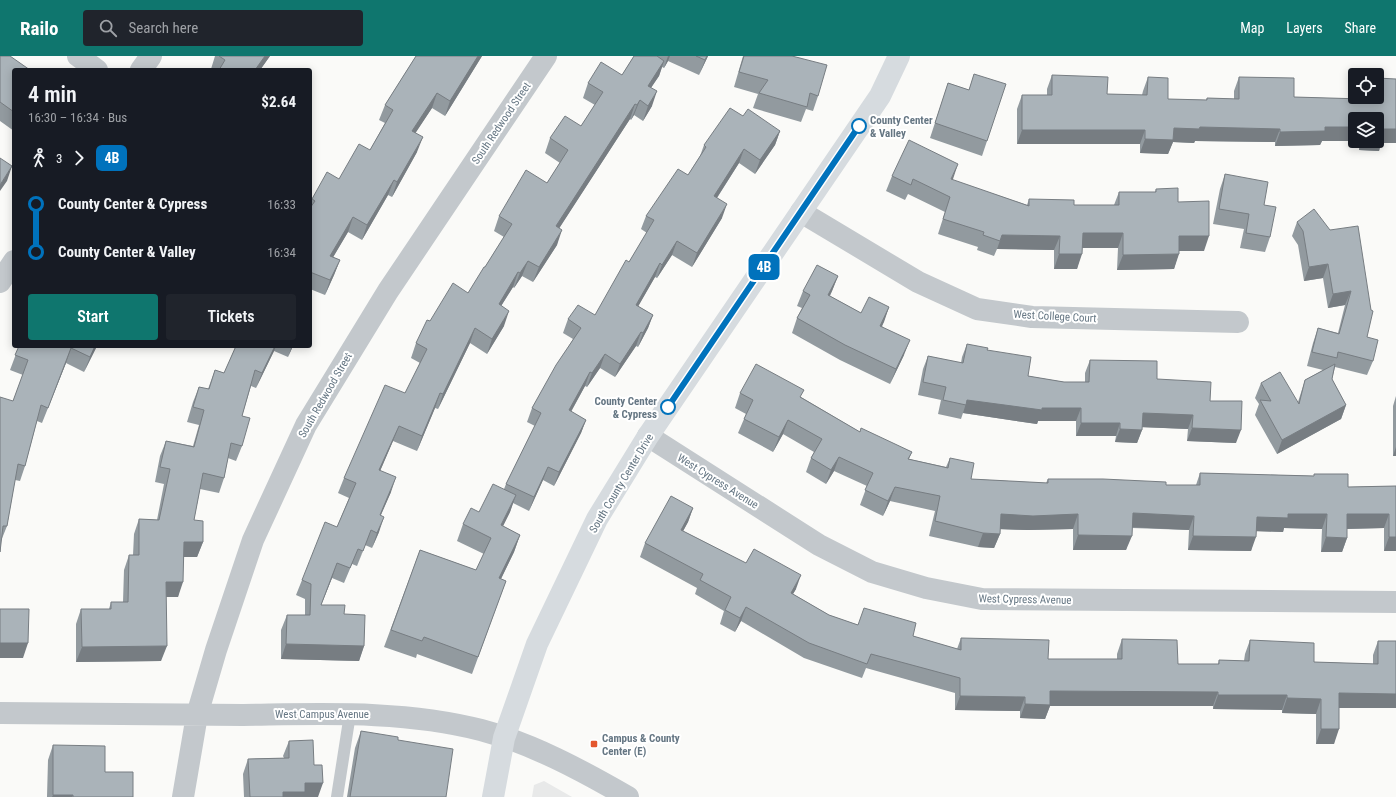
<!DOCTYPE html>
<html lang="en">
<head>
<meta charset="utf-8">
<style>
  :root { --surface:#171b24; --page:#20242c; --text:#f1f3f6; --muted:#9ea1a6; --accent:#0f766e }
  body { margin:0; font-family:"Roboto Condensed",sans-serif; background:var(--page); color:var(--text); height:100vh; display:flex; flex-direction:column; font-size:15px; white-space:nowrap }
  * { box-sizing:border-box; margin:0 }
  p { font-size:13px; color:var(--muted) }
  .icon { flex:none; width:22px; height:22px; fill:none; stroke:currentColor; stroke-width:2; stroke-linecap:round; stroke-linejoin:round }
  .map { position:relative; flex:1; overflow:hidden }
  .details { position:absolute; left:12px; top:12px; width:300px; height:280px; display:flex; flex-direction:column; background:var(--surface); border-radius:4px; box-shadow:0 2px 10px #0003 }
  .details>* { flex:none }
  .badge { padding:0 8px; border-radius:6px; font-size:14px; line-height:26px }
  .controls { position:absolute; left:1348px; top:12px; display:grid; gap:8px }
  .controls a { display:grid; place-items:center; width:36px; height:36px; border-radius:4px; background:var(--surface); box-shadow:0 2px 10px #0003; font-size:20px }
  .map>.badge { position:absolute; translate:-50% -50%; box-shadow:0 0 0 2px #fff }
  .legs { display:flex; align-items:center; gap:6px; height:44px; padding:0 16px; font-size:13px }
  .legs p { margin-inline-start:auto }
  .overview { display:flex; align-items:center; justify-content:space-between; height:68px; padding:0 16px }
  h1 { font-size:22px; font-weight:600; line-height:30px }
  .button { display:flex; gap:8px; margin-top:auto; padding:8px 16px }
  .button a { flex:1; height:46px; border-radius:4px; background:var(--accent); color:#fff; font-size:16px; font-weight:600; line-height:46px; text-align:center }
  .button a+a { background:var(--page); color:var(--text) }
  ul { padding:0 16px; list-style:none }
  li { display:flex; align-items:center; gap:14px; height:48px; font-size:15px }
  li i { display:grid; place-items:center; width:6px; height:100%; margin:0 5px; background:currentColor }
  li i::after { content:''; width:10px; height:10px; margin:-5px; border:3px solid; border-radius:50%; background:var(--surface) }
  li p { margin-inline-start:auto }
  li:first-child i { background:linear-gradient(#0000 50%,currentColor 0) }
  li:last-child i { background:linear-gradient(currentColor 50%,#0000 0) }
  header { display:flex; align-items:center; gap:24px; box-sizing:border-box; height:56px; padding:0 20px; background:var(--accent); color:#fff }
  header strong { font-size:19px }
  nav { display:flex; gap:22px; margin-inline-start:auto; font-size:14px }
  .search { width:280px; height:36px; background:var(--page); display:flex; align-items:center; gap:10px; box-sizing:border-box; padding:0 14px; border-radius:4px; color:var(--muted); font-size:15px }
  .map>svg:first-child { display:block }
</style>
</head>
<body>
<header>
<strong>Railo</strong>
<div class="search"><svg class="icon" aria-label="search" viewBox="0 0 24 24"><circle cx="10" cy="10" r="6"/><path d="M15 15l6 6"/></svg>Search here</div>
<nav><a>Map</a><a>Layers</a><a>Share</a></nav>
</header>
<div class="map">
<svg width="1396" height="741" viewBox="0 0 1396 741">
  <rect width="100%" height="100%" fill="#fafaf8"/>
  <path fill="#e8e9e9" d="M544,725L572,741H532L534,729Z"/>
  <g fill="none" stroke-linecap="round" stroke-linejoin="round">
    <path stroke="#c3c8cc" stroke-width="12" d="M337,741L350,658"/>
    <path stroke="#c3c8cc" stroke-width="22" d="M78,0L97,14
      M141,14L151,0
      M801,156L918,226L977,253L1032,261L1238,266
      M0,226L14,205
      M648,380L819,489L872,516L926,532L982,543L1396,546
      M0,657C81,658 162,659 243,659C322,658 403,654 481,674C533,688 581,714 628,741
      M183,741L197,659L216,594L253,484L306,369L388,235L546,0"/>
    <path stroke="#d6dbdf" stroke-width="22" d="M493,741L504,682L537,588L597,463L648,380L880,40L899,0"/>
  </g>
  <path fill="#929a9f" d="M0,0L14,14V75L0,65Z
    M215,0H270L260,14H213L211,13Z
    M416,0H482L445,60L432,52L415,77L417,96L392,141L388,139L362,184L348,176L333,201L340,204L334,219L325,239L310,233V147L312,143L339,123L370,94L385,67L379,64L385,49Z
    M634,0H708L699,19L668,5L664,12L662,11L659,20L651,31L652,50L643,65L634,59L631,64L630,63L559,172L557,189L533,226L522,220L514,232L513,231L501,250L504,270L487,298L470,287L438,353L435,352L417,395L393,385L380,415L391,436L381,459L379,476L372,492L365,489L357,510L352,508L344,527L332,522L321,549L344,558L364,590L359,605L281,603V574L287,559H305V543L296,539L302,524L337,471L349,442L338,437L344,422L405,337L420,307L411,302L416,287L430,265L468,237L485,211L504,181L494,175L499,160L547,127L560,107L545,97L550,82L581,70L595,49L583,42L588,27L622,19Z
    M743,0H792L818,40L813,55L806,53L801,66L753,52L758,38L734,31Z
    M974,18L987,85L982,100L930,82L948,27L969,34Z
    M1052,19L1107,38L1142,39L1143,35L1148,21L1168,43L1206,44L1207,42L1234,43V35L1239,21L1294,41L1358,43V41H1377L1396,23V87H1381L1379,95L1359,94V85H1377V63L1322,85L1320,89L1275,90V86L1195,85L1194,87L1173,86L1168,98L1140,97V88H1017V53L1022,39H1047V33Z
    M743,60L780,75L775,89L755,118L739,107L717,142L722,162L692,211L672,199L657,222L655,221L638,250L653,259L648,272L638,291L636,290L615,321L600,312L587,331L585,330L571,356L586,364L581,377L554,430L543,424L529,455L513,447L510,456L503,470L520,479L514,496L501,523L506,525L472,618L417,598L416,602L384,591L420,494L476,514L484,498L457,485L463,468L479,456L504,433L506,428L535,370L527,366L532,352L573,283L563,277L568,263L595,259L629,206L647,177L641,173L646,160L688,119L700,100L704,89Z
    M1225,118L1264,149L1270,181L1265,196L1240,192L1244,173L1213,168L1220,133Z
    M892,120L952,124L1027,149L1029,143L1074,149H1114L1119,136H1155L1156,133L1178,146L1204,195H1179L1174,213L1117,214L1118,192H1082L1077,213H1054V194L997,193L994,200L977,194L978,191L938,178L945,156L908,138L905,144L886,135Z
    M1297,166L1330,174L1367,281L1373,305L1367,319L1335,311L1332,323L1346,349L1341,363L1277,398L1255,359L1259,348L1255,342L1261,327L1298,346L1305,324L1323,314L1307,310L1313,287L1318,272L1338,277L1345,249L1328,252L1323,222L1304,225L1298,189L1292,180Z
    M838,220L830,240L861,257L889,251L882,270L904,299L890,328L840,304L792,277L797,262L802,252L797,250L803,235Z
    M967,288L987,294L1028,320L1064,326H1085V317L1090,304L1157,323L1210,345L1236,387L1187,385L1188,373L1142,371V374L1137,387L1115,386L1116,380H1076V365H1038L1037,368L963,357L961,363L938,358L941,344L918,339L923,313L928,300L961,307L962,301Z
    M19,290H97L84,316L66,307L42,367L37,365L25,410L20,425L15,424L7,470L1,485L13,345L23,319L10,314Z
    M236,290H293L288,301L274,295L256,332L251,330L242,360V390L236,405L228,402L224,422L219,437L200,433L194,464L203,486L197,501H184L178,541H166L161,605L76,606V568L81,553H109L111,546H123L124,514L129,499H133L134,478L139,463L157,464L164,428L155,426L160,400L166,385L193,390L199,369L187,366L193,346L199,331L208,333L215,314L224,317Z
    M740,337L801,341L860,376L912,396L909,403L946,411L950,402L971,423L1046,427L1048,423L1166,429H1196L1200,417L1314,420V418L1348,431L1396,430V495H1384V472L1347,473V482L1342,496H1321L1322,473L1284,472L1283,476L1256,475L1251,495L1188,494L1189,474L1132,472L1126,494H1073V473L1028,474L1000,473V478L994,492L978,491L929,480L935,455L890,445L883,460L860,449L867,430L834,415L826,428L806,416L811,402L814,396L783,378L773,396L738,377L744,363L746,358L735,352Z
    M1396,340V400H1393V350Z
    M693,452L688,466L683,475L796,533L793,538L829,559L858,569L913,580L957,593L961,582L1048,603H1117V598L1122,583L1178,608H1218L1219,604L1244,605L1245,598L1250,584L1314,606L1373,608V599L1378,585H1396V652H1339L1334,688H1316V658L1282,657V654L1213,653V650H1050L1045,663L1020,662V655L955,654V637L866,612L862,622L804,602L741,565L735,576L720,568L724,555L695,538L697,532L640,501L645,487Z
    M361,675L398,684L446,741H347L355,692Z
    M289,685L314,709L318,741H244L243,718L248,703L284,702L283,700Z
    M53,689L105,716L133,741H47L48,704Z"/>
  <path fill="#777d82" d="M265,0H270L260,14H255Z
    M478,0H482L445,60L450,45Z
    M668,0H670L668,5L664,12Z
    M707,0H708L699,19L705,4Z
    M664,5L659,20L643,44L648,30Z
    M657,35L652,50L643,65L648,50Z
    M437,37L432,52L407,90L412,75Z
    M640,44L634,59L631,64L637,49Z
    M635,48L630,63L551,185L556,170Z
    M1200,71L1280,73L1275,86L1195,85L1194,87L1173,86L1168,98L1140,97L1145,83L1174,72Z
    M1325,71H1355V85H1322L1320,89L1275,90L1280,76Z
    M1384,73H1396V87H1381L1379,95L1359,94L1362,85H1377V81Z
    M1022,74H1145L1140,88H1017Z
    M780,75L775,89L755,118L760,104Z
    M423,81L417,96L392,141L397,126Z
    M744,93L739,107L709,154L714,140Z
    M958,108L953,123L945,138L951,123Z
    M12,110L7,125L0,135V129Z
    M394,124L388,139L362,184L367,169Z
    M727,148L722,162L692,211L697,197Z
    M353,161L348,176L325,215L330,200Z
    M562,174L557,189L533,226L539,211Z
    M1083,177H1123L1118,192H1077Z
    M1002,179L1060,180L1054,194L997,193Z
    M1179,180H1209L1204,195H1174Z
    M677,185L672,199L657,222L662,209Z
    M1059,198H1082L1077,213H1054Z
    M1179,198L1174,213L1117,214L1123,199Z
    M340,204L334,219L325,239L330,224Z
    M528,205L522,220L514,232L520,217Z
    M660,207L655,221L631,263L636,249Z
    M1328,208L1323,222L1304,225L1309,211Z
    M518,216L513,231L493,263L499,248Z
    M838,220L832,235L822,254L828,239Z
    M1351,235L1345,249L1328,252L1333,238Z
    M889,251L884,266L875,284L880,270Z
    M509,255L504,270L487,298L492,283Z
    M653,259L648,272L638,291L643,277Z
    M475,272L470,287L438,353L443,338Z
    M641,276L636,290L615,321L620,308Z
    M910,284L904,299L890,328L896,313Z
    M95,290H97L84,316L90,301Z
    M275,290H276L274,295L256,332L262,317Z
    M292,290H293L288,301Z
    M71,292L66,307L42,367L48,352Z
    M605,298L600,312L587,331L592,317Z
    M590,316L585,330L564,368L569,354Z
    M440,337L435,352L417,395L422,380Z
    M967,344L1042,352H1081L1076,365H1038L1037,368L963,357Z
    M1346,349L1341,363L1277,398L1282,384Z
    M1143,357L1193,359L1188,373L1138,371Z
    M586,364L581,377L554,430L559,416Z
    M788,364L783,378L773,396L779,381Z
    M1081,367H1120L1116,380H1076Z
    M399,370L393,385L374,429L379,414Z
    M1192,372L1241,374L1236,387L1187,385Z
    M1120,373L1142,374L1137,387L1115,386Z
    M1396,391V400H1393Z
    M839,401L834,415L826,428L831,414Z
    M548,411L543,424L529,455L534,441Z
    M396,421L391,436L374,474L380,459Z
    M895,431L890,445L883,460L888,445Z
    M516,439L510,456L495,486L501,469Z
    M693,452L688,466L676,488L681,474Z
    M1133,457L1194,460L1189,474L1127,471Z
    M1001,458H1078L1073,473L1028,474L996,473Z
    M1288,458H1327L1322,473L1284,472L1283,476L1251,475L1257,461Z
    M1347,458H1389L1384,472L1342,473Z
    M384,461L379,476L372,492L377,477Z
    M371,474L365,489L357,510L363,495Z
    M983,477L1000,478L994,492L978,491Z
    M520,479L514,496L493,539L499,522Z
    M1078,479L1132,480L1126,494H1073Z
    M1193,480L1256,481L1251,495L1188,494Z
    M1326,481L1347,482L1342,496H1321Z
    M1389,481H1396V495H1384Z
    M184,486H203L197,501H179Z
    M337,507L332,522L315,564L321,549Z
    M801,519L796,533L785,551L791,537Z
    M166,526H183L178,541H160Z
    M746,551L741,565L735,576L740,562Z
    M0,587H28L23,602H0Z
    M286,588L364,590L359,605L281,603Z
    M167,590L161,605L76,606L82,591Z
    M1050,635L1218,636L1213,650H1050L1045,663L1020,662L1025,648Z
    M1339,637L1396,638V652H1334Z
    M1218,639H1287L1282,654L1213,653Z
    M960,640L1025,641L1020,655L955,654Z
    M1287,642L1321,643L1316,658L1282,657Z
    M1321,673H1339L1334,688H1316Z
    M305,727H323L318,741H281L283,736Z
    M53,739H73L72,741H52Z"/>
  <path fill="#aab3b9" stroke="#777d82" d="M0,0H10L30,14H14V56L0,46Z
    M219,0H265L255,14H219L225,4Z
    M416,0H478L450,45L437,37L412,75L423,81L397,126L394,124L367,169L353,161L330,200L340,204L330,224L310,216V152L315,145L312,143L327,116L339,123L359,88L370,94L393,54L385,49Z
    M634,0H657L664,5L648,30L657,35L648,50L640,44L637,49L635,48L556,170L562,174L539,211L528,205L520,217L518,216L499,248L509,255L492,283L475,272L443,338L440,337L422,380L399,370L379,414L396,421L380,459L384,461L377,477L371,474L363,495L358,493L350,512L337,507L321,549H345L344,558L365,559L364,590L286,588L287,559H310L311,528L302,524L325,466L337,471L356,427L344,422L385,329L405,337L427,293L416,287L427,264L430,265L453,227L468,237L484,211H485L512,168L499,160L526,114L547,127L568,94L550,82L565,60L581,70L603,36L588,27L601,6L622,19Z
    M696,0H707L705,4Z
    M744,0H792L827,9L818,40L810,37L807,51L759,37L768,24L739,16Z
    M974,18L1006,28L987,85L935,67L948,27L969,34Z
    M1052,19L1108,21L1107,38L1147,39L1148,21L1168,22V43L1207,44V42L1239,43V21L1294,22V41L1363,43V41H1377V22L1396,23V73H1384V81H1377V63H1355V71H1325V75L1280,76V73L1200,71L1199,73L1174,72L1173,84L1145,83V74H1022V39H1052Z
    M730,52L743,60L748,53L780,75L760,104L744,93L714,140L727,148L697,197L677,185L662,209L660,207L636,249L653,259L643,277L641,276L620,308L605,298L592,317L590,316L569,354L586,364L559,416L548,411L534,441L506,428L541,357L532,352L556,309L581,272L568,263L578,249L595,259L626,204L629,206L654,164L646,160L678,113L688,119L706,91L704,89Z
    M909,84L958,108L951,123L1029,150V143L1074,144V149H1119V136H1156V133L1178,132V146L1209,145V180H1179V198L1123,199V177H1083L1082,198H1059L1060,180L1002,179L1000,185L983,179L984,176L943,163L950,141L913,123L911,129L892,120Z
    M0,102L12,110L0,129Z
    M1225,118L1268,126L1264,149L1276,151L1270,181L1246,177L1249,158L1219,153Z
    M1314,153L1330,174L1358,170L1371,254L1373,255L1367,281L1378,284L1373,305L1338,296L1337,302L1312,296L1318,272L1339,278L1351,235L1333,238L1328,208L1309,211L1303,175L1297,166Z
    M817,209L838,220L828,239L861,257L869,241L889,251L880,270L910,284L896,313L845,289L797,262L810,239L803,235Z
    M967,288L988,292L987,294L1031,301L1028,320L1064,326H1089L1090,304L1157,305V323L1211,326L1210,345H1242L1241,374L1192,372L1193,359L1143,357L1142,374L1120,373V367H1081V352H1042V354L967,344L966,349L943,344L946,331L923,326L928,300L963,307Z
    M19,290H95L90,301L71,292L48,352L41,349L25,410L18,408L7,470H3L0,496V341L13,345L28,304L15,299Z
    M236,290H275L262,317L255,314L242,360L250,362L242,390L231,387L224,422L203,417L194,464L203,465V486H184L183,526H166L167,590L82,591L81,553H111V546H128L129,499H139V463L159,464L170,413L160,411L166,385L194,391L204,354L193,351L199,331L209,333L215,314L224,317Z
    M756,308L804,334L800,341L860,376L861,372L912,396L908,403L948,412L950,402L974,407L971,423L1048,427V423H1103L1166,426V429H1200V417L1314,420V418H1348V431L1396,430V481H1389V458H1347V482L1326,481L1327,458H1288V462L1257,461L1256,481L1193,480L1194,460L1133,457L1132,480L1078,479V458L1033,460L1001,458L1000,478L983,477L935,465L940,440L895,431L888,445L865,434L873,417L839,401L831,414L811,402L822,383L788,364L779,381L744,363L753,344L740,337Z
    M1335,308L1332,323L1346,349L1282,384L1260,344L1271,345L1261,327L1280,316L1299,348L1305,324Z
    M493,428L516,439L501,469L520,479L499,522L506,525L478,601L424,581L422,585L391,574L420,494L476,514L491,482L463,468L471,452L479,456Z
    M671,440L693,452L681,474L746,507L754,493L801,519L791,537L829,559L858,569L864,552L916,567L913,580L961,594V582L1049,584L1048,603H1122V583L1177,584L1178,608H1219V604L1249,605L1250,584L1314,587V606L1378,608V585H1396V638L1339,637V673H1321V643L1287,642V639H1218V636L1050,635V649L1025,648V641L960,640V622L871,598L867,608L809,587L746,551L740,562L725,554L731,541L700,524L703,518L645,487Z
    M0,553H29L28,587H0Z
    M361,675L398,681V684L453,693L446,741H350Z
    M313,684L314,709H322L323,727H305V736H283V741H250L248,703L289,702V685Z
    M53,689L105,690V716H133V741H73V739H53Z"/>
  <g fill="none" stroke-linecap="round" stroke-linejoin="round">
    <defs>
      <path id="line-1" d="M668,351L859,70"/>
    </defs>
    <use href="#line-1" stroke="#fff" stroke-width="9"/>
    <use href="#line-1" stroke="#0072bc" stroke-width="6"/>
  </g>
  <g fill="#fff" stroke="#0072bc" stroke-width="2">
    <circle cx="859" cy="70" r="7"/>
    <circle cx="668" cy="351" r="7"/>
  </g>
  <rect fill="#e4572e" stroke="#fff" stroke-width="1.5" x="590" y="684" width="8" height="8" rx="2"/>
  <g text-anchor="middle" stroke-width="4" stroke-linejoin="round" paint-order="stroke">
    <g font-size="11" font-weight="bold" fill="#657683" stroke="#fff" text-anchor="start">
      <text x="870" y="68">County Center<tspan x="870" dy="13">&amp; Valley</tspan></text>
      <text x="657" y="349" text-anchor="end">County Center<tspan x="657" dy="13">&amp; Cypress</tspan></text>
    </g>
    <g font-size="11" fill="#657683" stroke="#fff">
      <text transform="translate(501 67) rotate(-56)" y="4">South Redwood Street</text>
      <text transform="translate(1055 260) rotate(3)" y="4">West College Court</text>
      <text transform="translate(325 339) rotate(-60)" y="4">South Redwood Street</text>
      <text transform="translate(718 425) rotate(32)" y="4">West Cypress Avenue</text>
      <text transform="translate(621 427) rotate(-59)" y="4">South County Center Drive</text>
      <text transform="translate(1025 543) rotate(1)" y="4">West Cypress Avenue</text>
      <text x="322" y="662">West Campus Avenue</text>
    </g>
    <g font-size="11" font-weight="bold" fill="#657683" stroke="#fff" text-anchor="start">
      <text x="602" y="686">Campus &amp; County<tspan x="602" dy="13">Center (E)</tspan></text>
    </g>
  </g>
</svg>
<div class="controls">
<a><svg class="icon" aria-label="locate" viewBox="0 0 24 24"><circle cx="12" cy="12" r="6"/><path d="M12 2v4M12 18v4M2 12h4M18 12h4"/></svg></a>
<a><svg class="icon" aria-label="layers" viewBox="0 0 24 24"><path d="M12 4l9 5-9 5-9-5zM3 14l9 5 9-5"/></svg></a>
</div>
<b class="badge" style="left:764px;top:211px;background:#0072bc;color:#fff">4B</b>
<section class="details">
<div class="overview"><div><h1>4 min</h1><p>16:30 – 16:34 · Bus</p></div><b>$2.64</b></div>
<div class="legs"><svg class="icon" aria-label="walk" viewBox="0 0 24 24"><circle cx="13" cy="4" r="2"/><path d="M13 8l-2 6 4 7M11 14l-3 7M7 12l3-4h3l4 4"/></svg>3<svg class="icon" aria-label="forward" viewBox="0 0 24 24"><path d="M9 5l7 7-7 7"/></svg><b class="badge" style="background:#0072bc;color:#fff">4B</b></div>
<ul>
<li><i style="color:#0072bc"></i><b>County Center &amp; Cypress</b><p>16:33</p></li>
<li><i style="color:#0072bc"></i><b>County Center &amp; Valley</b><p>16:34</p></li>
</ul>
<div class="button"><a>Start</a><a>Tickets</a></div>
</section>
</div>
</body>
</html>
